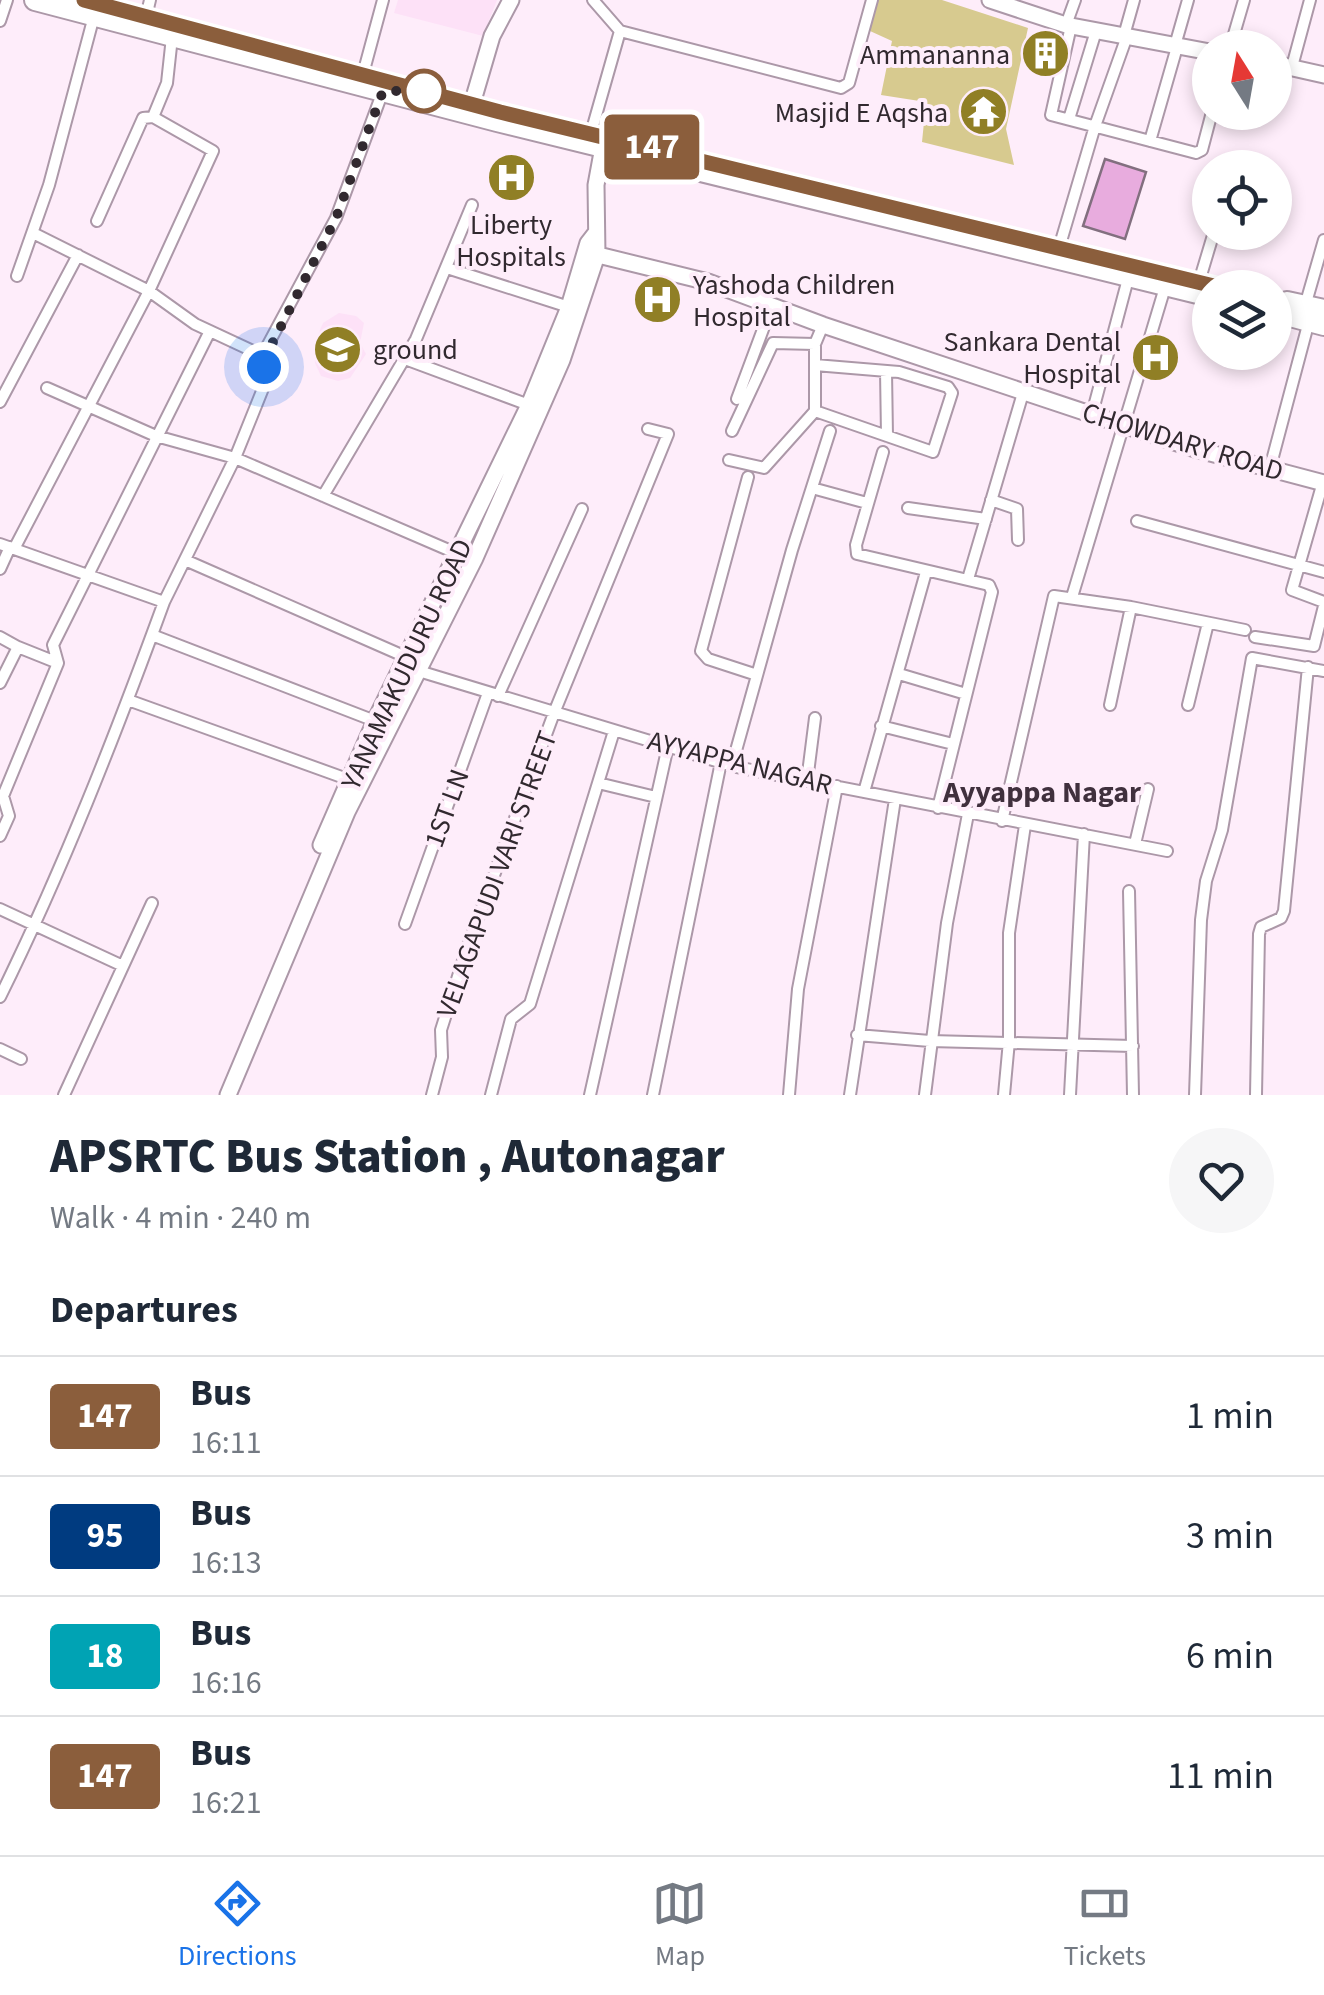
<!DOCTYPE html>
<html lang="en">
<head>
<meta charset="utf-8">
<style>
  :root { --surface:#fff; --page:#f6f6f7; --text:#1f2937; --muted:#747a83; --line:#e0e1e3; --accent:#1a73e8 }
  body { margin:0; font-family:"Source Sans 3",sans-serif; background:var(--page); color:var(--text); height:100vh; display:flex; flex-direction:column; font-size:38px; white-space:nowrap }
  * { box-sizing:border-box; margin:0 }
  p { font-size:32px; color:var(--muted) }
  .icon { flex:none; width:55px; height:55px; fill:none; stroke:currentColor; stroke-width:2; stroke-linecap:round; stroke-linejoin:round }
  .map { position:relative; height:1095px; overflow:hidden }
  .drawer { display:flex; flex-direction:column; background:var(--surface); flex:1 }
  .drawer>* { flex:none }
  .badge { padding:0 20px; border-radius:8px; font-size:35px; line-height:65px }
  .needle { width:65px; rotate:349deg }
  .tools { position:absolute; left:1192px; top:30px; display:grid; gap:20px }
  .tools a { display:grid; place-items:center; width:100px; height:100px; border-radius:50%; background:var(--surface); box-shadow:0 5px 15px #0003; font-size:50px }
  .you { position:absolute; width:50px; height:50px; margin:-25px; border:8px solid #fff; border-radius:50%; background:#1a73e8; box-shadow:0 0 0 15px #1a73e833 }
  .map>.badge { position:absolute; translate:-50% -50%; box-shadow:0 0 0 5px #fff }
  h2 { padding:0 50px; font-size:38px; line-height:90px }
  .round { display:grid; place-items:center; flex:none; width:105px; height:105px; border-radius:52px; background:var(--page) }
  .summary { display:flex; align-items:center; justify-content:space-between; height:170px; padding:0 50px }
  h1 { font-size:48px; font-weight:800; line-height:75px }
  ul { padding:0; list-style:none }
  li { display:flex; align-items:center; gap:30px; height:120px; padding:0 50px; border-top:2px solid var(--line) }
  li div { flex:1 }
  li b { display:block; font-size:38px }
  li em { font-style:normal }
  li .badge { min-width:110px; font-weight:700; text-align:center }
  .tabs { display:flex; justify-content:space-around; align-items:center; height:140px; border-top:2px solid var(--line); background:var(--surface); font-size:28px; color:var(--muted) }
  .tabs a { display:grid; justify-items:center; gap:5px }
  .tabs .active { color:var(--accent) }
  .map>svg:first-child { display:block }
</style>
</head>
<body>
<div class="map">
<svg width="1324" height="1095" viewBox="0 0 1324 1095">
  <rect width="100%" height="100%" fill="#feedfa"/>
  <path fill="#fde1f7" d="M398,0H497L483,36L394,13Z
    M339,313L356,316L364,323L360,343L366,354L350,378L338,381L321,376L315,363L314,344L323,323Z"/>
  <path fill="#d7ca8f" d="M877,0H942L1028,28L1006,129L1014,165L922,142L926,102L881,95L892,41L870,31Z"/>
  <path fill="#e8acde" stroke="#826f7f" stroke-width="2.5" d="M1105,159L1146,172L1125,239L1083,226Z"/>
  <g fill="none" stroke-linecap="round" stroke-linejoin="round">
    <defs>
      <path id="street" d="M593,0L620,31L841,88L849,83L872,0
        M146,17L150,0
        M0,21L7,0
        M1066,25L1075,0
        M1071,26L1051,115L1196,153L1202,150L1212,112
        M1125,32L1134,0
        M1176,42L1188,0
        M1230,48L1244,0
        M1293,63L1310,0
        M363,74L383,0
        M153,117L167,83L172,37
        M1069,119L1096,31
        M591,133L620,31
        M1150,141L1177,47
        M1233,168L1235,160
        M33,233L149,291L195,324L257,353L264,352L336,218L383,91
        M1059,248L1095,126L1126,39
        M447,268L569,307
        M17,276L49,185L94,16
        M1199,282L1214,232
        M1305,306L1324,240
        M405,359L529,405
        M815,365L899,372L948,387L952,393L933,452L815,411
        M886,371L887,436
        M47,388L156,436L235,458L458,554L475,558
        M737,399L772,305
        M0,402L78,255
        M815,411V344L823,325
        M1092,414L1129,275
        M732,431L773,343L815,344
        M883,452L856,545L857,554L989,585L992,592L938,808
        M729,460L764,468L815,411
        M1270,468L1309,321
        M748,477L701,651L708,659L757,675
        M1323,482L1292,590L1324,602
        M812,488L867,503
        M323,496L416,339L472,205
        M991,500L1017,509L1018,540
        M908,508L986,519
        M1137,521L1324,572
        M0,544L164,602C115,736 63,869 0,997
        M14,549L149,291L213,151L153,117L143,118L97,221
        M185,560L406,657
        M0,569L10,547
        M968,579L1023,393
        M1072,597L1166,284
        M164,602L235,458L264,386V367L257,353
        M152,635L375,721
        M0,637L18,647L0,683
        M1255,637L1314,646L1324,606
        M18,647L58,663
        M412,669L736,767L1167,851
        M899,674L966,694
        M498,696L582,509
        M128,700L350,780
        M1110,705L1131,607
        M1188,705L1208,623
        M881,726L953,744
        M732,765L792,550L830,431
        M807,781L815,718
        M598,783L656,797
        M864,792L926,572
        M1002,821L1054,596L1131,607L1245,630
        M0,836L9,816L3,796L58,663L53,645L210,331
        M1135,844L1148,789
        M1129,891L1133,1095
        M0,909L123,966
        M405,924L488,693
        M857,1035L930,1041L1133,1046
        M0,1049L21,1059
        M64,1095L152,903
        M432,1095L442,1057L441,1030L466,951L554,713L668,434L648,429
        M491,1095L511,1019L530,1004L614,731
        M590,1095L668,746
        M653,1095L721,762
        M789,1095L798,989L837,786
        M850,1095L895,799
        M925,1095L947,923L968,814
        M1004,1095L1009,1041V933L1025,825
        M1070,1095L1084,834
        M1195,1095L1201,920L1206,881L1222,830L1252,658L1324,671
        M1256,1095L1259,934L1261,927L1281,918L1284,911L1308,667"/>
      <path id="secondary" d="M990,0L1066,25L1210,52
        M1275,64L1324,75
        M472,104L492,36L511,0
        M590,253L708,282L823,325L1195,449L1324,483
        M321,845L375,721L529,405L569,307L588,243L595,234
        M228,1095L347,812L475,558L562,360L597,255L596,185L603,147"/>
      <path id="highway" d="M35,0L497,121L1210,296
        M1287,302L1324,310
        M1275,312L1324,325"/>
    </defs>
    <use href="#street" stroke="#ac98a8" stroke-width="14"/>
    <use href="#secondary" stroke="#ac98a8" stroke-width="19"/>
    <use href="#highway" stroke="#ac98a8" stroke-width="24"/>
    <use href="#street" stroke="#fff" stroke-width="10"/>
    <use href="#secondary" stroke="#fff" stroke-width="15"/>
    <use href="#highway" stroke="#fff" stroke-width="20"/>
  </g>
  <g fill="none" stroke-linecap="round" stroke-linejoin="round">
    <defs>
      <path id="line" d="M84,0L500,112L1222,288"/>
    </defs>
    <use href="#line" stroke="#fff" stroke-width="22"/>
    <use href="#line" stroke="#8b5e3c" stroke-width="15"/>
    <path stroke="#31292f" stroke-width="10" stroke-dasharray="0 18" d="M264,367L257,353L270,348L336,218L383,91H424"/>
  </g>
  <defs>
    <symbol id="building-disc" viewBox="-11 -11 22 22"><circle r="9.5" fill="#907f25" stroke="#feedfa"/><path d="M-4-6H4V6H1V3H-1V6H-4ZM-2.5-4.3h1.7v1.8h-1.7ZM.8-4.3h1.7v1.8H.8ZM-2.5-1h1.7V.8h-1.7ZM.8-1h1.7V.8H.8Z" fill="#fff"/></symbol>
    <symbol id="temple-disc" viewBox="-11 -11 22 22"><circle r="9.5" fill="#907f25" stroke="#feedfa"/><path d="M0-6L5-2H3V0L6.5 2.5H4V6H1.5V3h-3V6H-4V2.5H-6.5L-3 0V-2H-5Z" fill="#fff"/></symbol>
    <symbol id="hospital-disc" viewBox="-11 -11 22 22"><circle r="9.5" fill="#907f25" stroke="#feedfa"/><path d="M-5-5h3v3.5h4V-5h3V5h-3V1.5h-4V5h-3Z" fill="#fff"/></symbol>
    <symbol id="school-disc" viewBox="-11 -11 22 22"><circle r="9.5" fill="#907f25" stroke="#feedfa"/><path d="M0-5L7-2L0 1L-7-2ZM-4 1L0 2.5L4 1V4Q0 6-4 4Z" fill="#fff"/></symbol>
  </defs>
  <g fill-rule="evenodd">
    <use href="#building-disc" x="1018" y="26" width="55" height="55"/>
    <use href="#temple-disc" x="956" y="84" width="55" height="55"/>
    <use href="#hospital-disc" x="484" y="150" width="55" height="55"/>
    <use href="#hospital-disc" x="630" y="272" width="55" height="55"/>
    <use href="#school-disc" x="310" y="322" width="55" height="55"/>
    <use href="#hospital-disc" x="1128" y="330" width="55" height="55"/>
  </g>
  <circle fill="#fff" stroke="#8b5e3c" stroke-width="5" cx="424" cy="91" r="20"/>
  <g text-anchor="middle" stroke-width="8" stroke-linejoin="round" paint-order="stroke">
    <g font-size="28" fill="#31292f" stroke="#feedfa" text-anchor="end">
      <text x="1010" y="64">Ammananna</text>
      <text x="948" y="122">Masjid E Aqsha</text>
      <text x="511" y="234" text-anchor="middle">Liberty<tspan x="511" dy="32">Hospitals</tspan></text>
      <text x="693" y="294" text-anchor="start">Yashoda Children<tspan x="693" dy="32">Hospital</tspan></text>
      <text x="1121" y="351">Sankara Dental<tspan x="1121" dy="32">Hospital</tspan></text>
      <text x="373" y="359" text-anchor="start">ground</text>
    </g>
    <g font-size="28" fill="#31292f" stroke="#feedfa">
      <text transform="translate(1183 441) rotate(17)" y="10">CHOWDARY ROAD</text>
      <text transform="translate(406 664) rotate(-65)" y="10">YANAMAKUDURU ROAD</text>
      <text transform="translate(740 762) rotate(14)" y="10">AYYAPPA NAGAR</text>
      <text transform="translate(446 808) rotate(-70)" y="10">1ST LN</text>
      <text transform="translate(496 874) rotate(-70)" y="10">VELAGAPUDI VARI STREET</text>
    </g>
    <g font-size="30" font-weight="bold" fill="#40303d" stroke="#feedfa">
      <text x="1042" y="802">Ayyappa Nagar</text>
    </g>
  </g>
</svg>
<div class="tools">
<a><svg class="needle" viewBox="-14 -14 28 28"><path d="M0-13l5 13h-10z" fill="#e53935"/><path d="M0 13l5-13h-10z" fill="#747a83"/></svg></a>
<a><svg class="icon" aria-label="locate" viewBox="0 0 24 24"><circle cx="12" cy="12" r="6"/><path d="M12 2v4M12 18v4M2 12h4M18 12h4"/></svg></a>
<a><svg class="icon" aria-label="layers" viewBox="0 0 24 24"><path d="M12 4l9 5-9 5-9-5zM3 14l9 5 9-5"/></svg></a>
</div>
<div class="you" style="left:264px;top:367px"></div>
<b class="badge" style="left:652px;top:147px;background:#8b5e3c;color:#fff">147</b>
</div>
<section class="drawer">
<div class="summary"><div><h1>APSRTC Bus Station , Autonagar</h1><p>Walk · 4 min · 240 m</p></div><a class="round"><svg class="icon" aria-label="heart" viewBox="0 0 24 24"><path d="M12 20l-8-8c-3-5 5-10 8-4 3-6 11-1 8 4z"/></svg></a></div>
<h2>Departures</h2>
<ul>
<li><span class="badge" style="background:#8b5e3c;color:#fff">147</span><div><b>Bus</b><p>16:11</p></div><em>1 min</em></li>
<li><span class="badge" style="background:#003b80;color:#fff">95</span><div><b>Bus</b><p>16:13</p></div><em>3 min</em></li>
<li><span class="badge" style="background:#00a3b4;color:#fff">18</span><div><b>Bus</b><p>16:16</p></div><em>6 min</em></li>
<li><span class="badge" style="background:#8b5e3c;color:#fff">147</span><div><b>Bus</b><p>16:21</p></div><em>11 min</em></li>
</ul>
</section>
<nav class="tabs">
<a class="active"><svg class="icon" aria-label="directions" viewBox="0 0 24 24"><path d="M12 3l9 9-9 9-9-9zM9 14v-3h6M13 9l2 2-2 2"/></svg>Directions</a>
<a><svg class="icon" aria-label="map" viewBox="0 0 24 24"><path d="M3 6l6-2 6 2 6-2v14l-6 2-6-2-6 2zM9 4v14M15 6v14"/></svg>Map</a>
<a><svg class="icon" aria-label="tickets" viewBox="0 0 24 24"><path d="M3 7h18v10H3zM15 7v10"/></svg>Tickets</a>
</nav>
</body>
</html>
